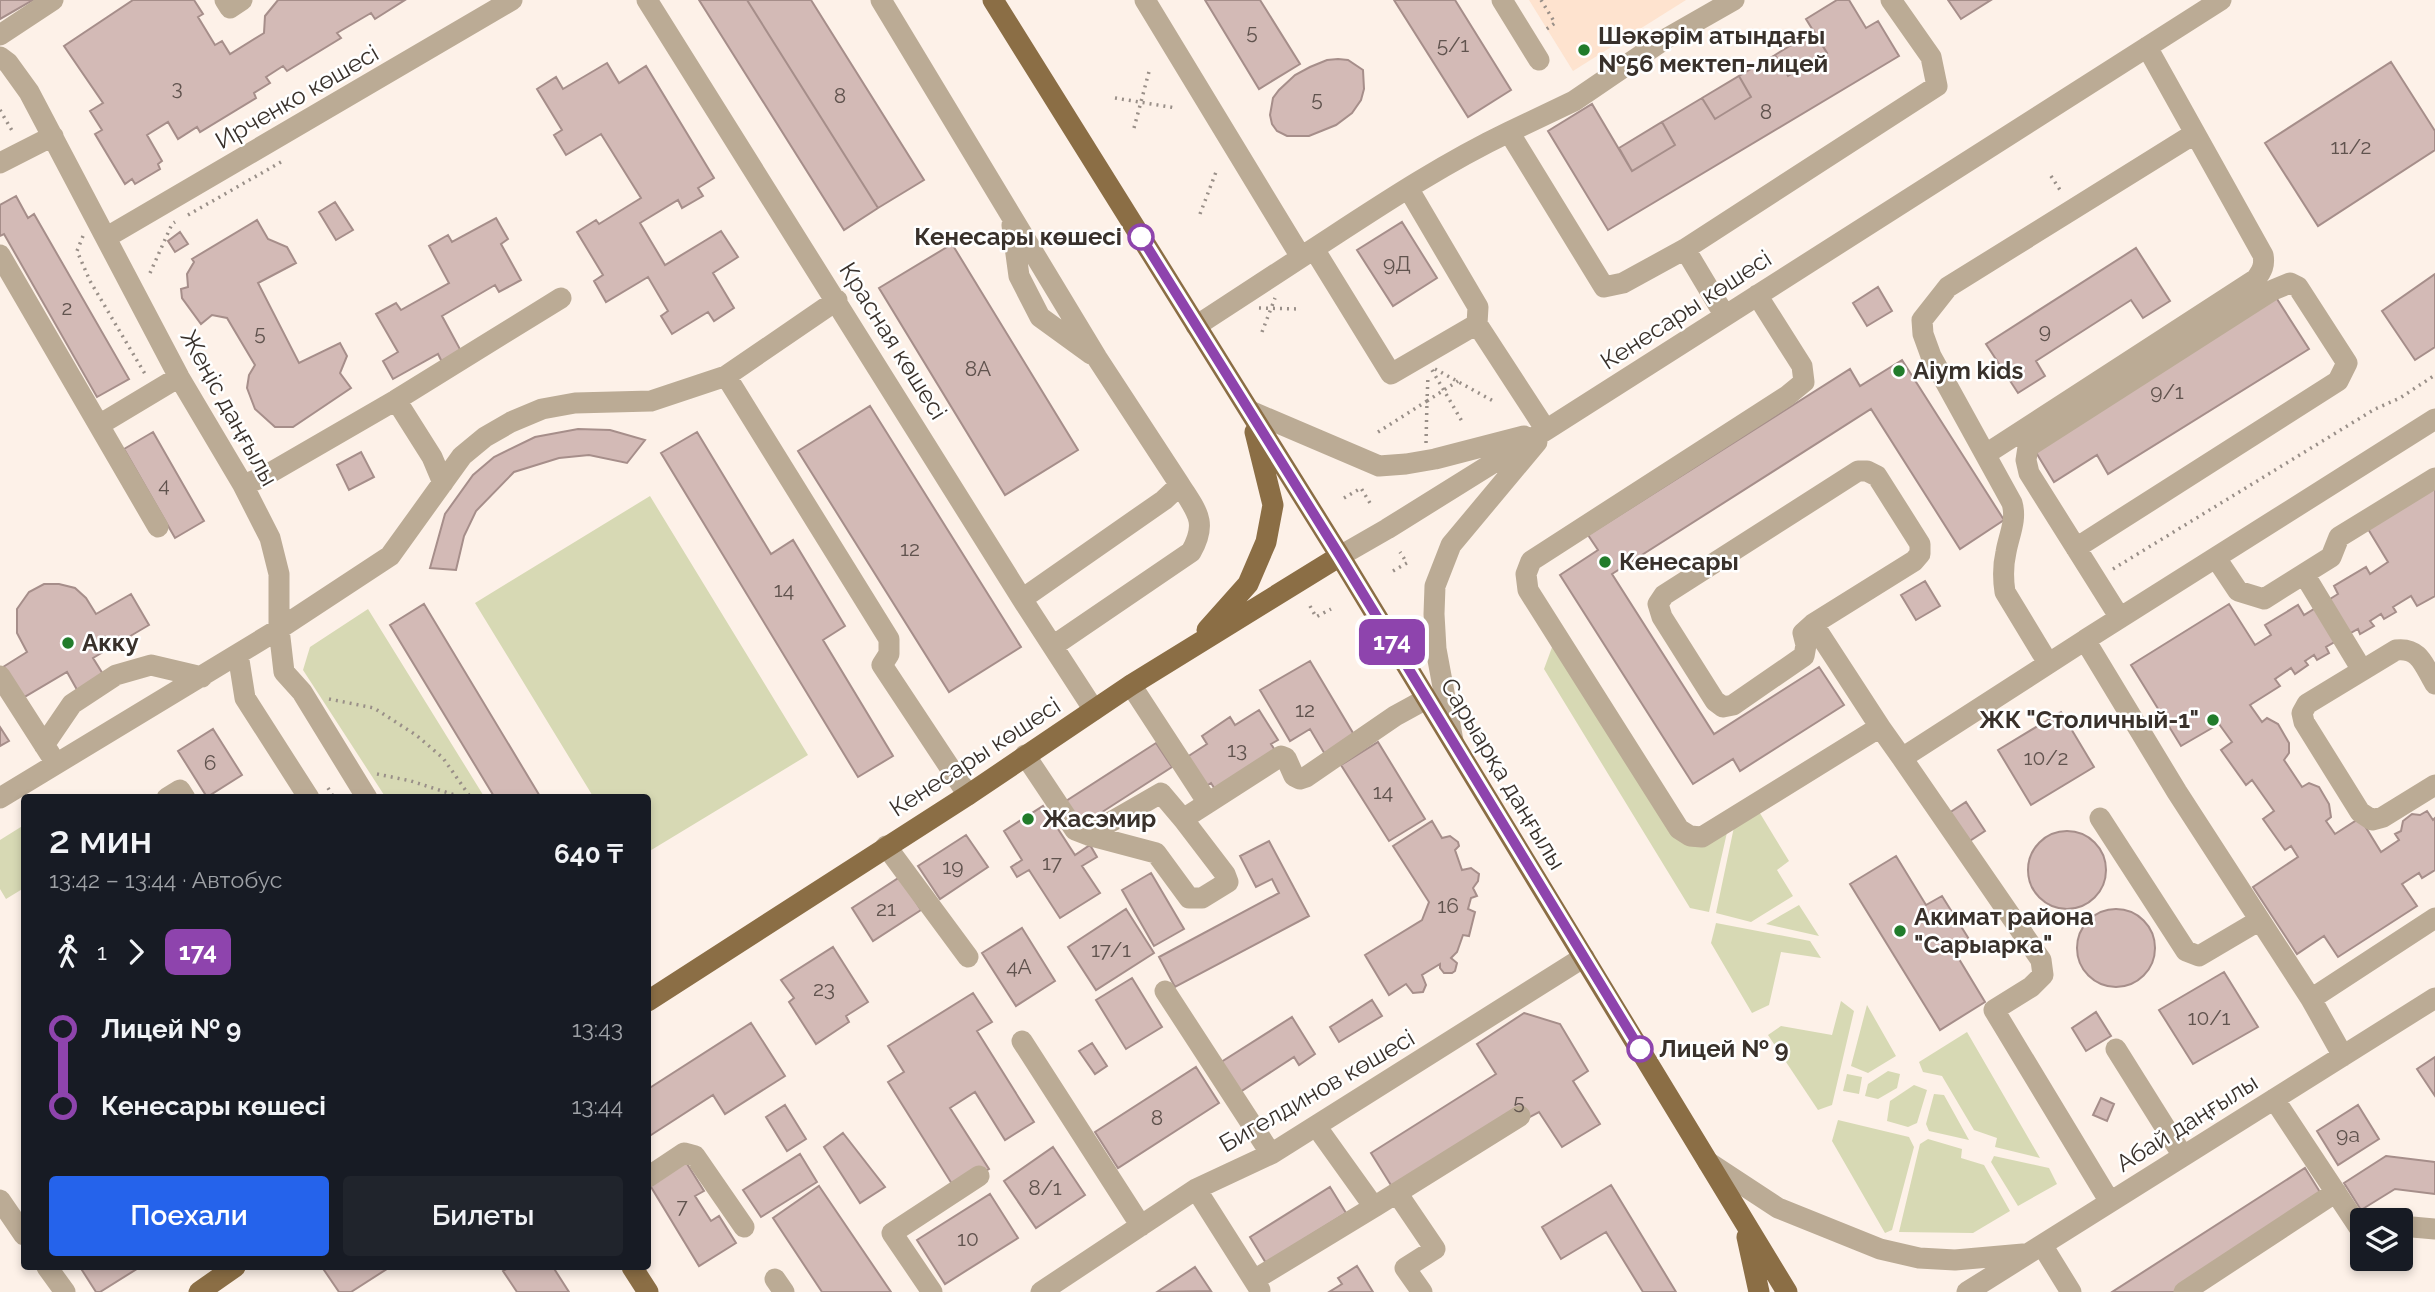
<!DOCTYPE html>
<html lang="ru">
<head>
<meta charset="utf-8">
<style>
  :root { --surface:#171b24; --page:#20242c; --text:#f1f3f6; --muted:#9ea1a6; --accent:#2563eb }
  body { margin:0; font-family:Raleway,sans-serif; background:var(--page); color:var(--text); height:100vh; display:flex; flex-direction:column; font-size:26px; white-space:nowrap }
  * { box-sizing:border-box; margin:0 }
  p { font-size:23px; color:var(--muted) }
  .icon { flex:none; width:38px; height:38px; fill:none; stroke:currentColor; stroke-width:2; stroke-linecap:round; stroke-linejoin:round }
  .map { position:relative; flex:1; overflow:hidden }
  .details { position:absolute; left:21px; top:794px; width:630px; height:476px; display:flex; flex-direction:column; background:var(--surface); border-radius:7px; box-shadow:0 4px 10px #0003 }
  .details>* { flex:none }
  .badge { padding:0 14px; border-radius:10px; font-size:24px; line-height:46px }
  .controls { position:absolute; left:2350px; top:1208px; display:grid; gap:14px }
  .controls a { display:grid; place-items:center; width:63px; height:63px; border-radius:7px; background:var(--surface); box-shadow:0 4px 10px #0003; font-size:35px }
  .map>.badge { position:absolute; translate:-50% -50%; box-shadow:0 0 0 4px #fff }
  .legs { display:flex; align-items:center; gap:10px; height:77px; padding:0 28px; font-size:23px }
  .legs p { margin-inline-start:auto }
  .head { display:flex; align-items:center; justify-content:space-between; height:119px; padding:0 28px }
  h1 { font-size:38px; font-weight:600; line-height:52px }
  .action { display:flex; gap:14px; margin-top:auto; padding:14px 28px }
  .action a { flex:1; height:80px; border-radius:7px; background:var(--accent); color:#fff; font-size:28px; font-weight:600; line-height:80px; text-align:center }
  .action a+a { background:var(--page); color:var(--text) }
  ul { padding:0 28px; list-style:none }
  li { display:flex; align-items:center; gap:24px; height:77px; font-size:26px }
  li i { display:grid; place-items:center; width:10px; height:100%; margin:0 9px; background:currentColor }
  li i::after { content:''; width:18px; height:18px; margin:-9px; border:5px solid; border-radius:50%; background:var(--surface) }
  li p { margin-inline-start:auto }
  li:first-child i { background:linear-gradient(#0000 50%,currentColor 0) }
  li:last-child i { background:linear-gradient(currentColor 50%,#0000 0) }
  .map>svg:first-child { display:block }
</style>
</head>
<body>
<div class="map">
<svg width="2435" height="1292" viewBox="0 0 2435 1292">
  <rect width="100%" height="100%" fill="#fdf1e8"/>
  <path fill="#fee3cf" d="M1529,0H1686L1573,71Z"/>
  <path fill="#d7d9b4" d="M650,496L808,755L648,852V798H594L475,603Z
    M368,609L485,798H386L303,670L310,647Z
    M1554,642L1681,838L1728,828L1709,912L1690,908L1544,669Z
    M1758,810L1789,861L1777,870L1793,896L1751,922L1716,913L1734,827Z
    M24,825V888L6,899L0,889V840Z
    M1799,905L1819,936L1766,924Z
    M1716,923L1810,941L1821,958L1781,952L1769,1005L1752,1013L1711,943Z
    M1841,1001L1854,1011L1832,1105L1818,1110L1768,1035L1781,1026L1832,1035Z
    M1867,1005L1896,1056L1868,1073L1851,1066Z
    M1967,1032L2040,1158L1995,1147L1997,1138L1974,1130L1942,1076L1923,1072L1919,1062Z
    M1888,1071L1900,1074L1897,1088L1878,1099L1865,1096L1868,1084Z
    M1847,1074L1862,1077L1859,1094L1843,1091Z
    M1914,1085L1927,1090L1917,1123L1908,1127L1887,1121L1890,1101Z
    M1934,1094L1944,1095L1969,1140L1929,1131L1926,1124Z
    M1838,1120L1909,1137L1914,1147L1892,1230L1885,1233L1832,1141Z
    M1928,1139L1962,1149L1961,1158L1984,1165L2010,1211L1973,1233L1899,1232L1920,1144Z
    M1994,1156L2049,1168L2057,1184L2018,1206L1991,1162Z"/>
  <path fill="#d3bab6" stroke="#a68e8a" stroke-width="2" d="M0,0H33L0,19Z
    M133,0H194L203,14L198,17L215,45L222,41L230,54L264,33L265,16L278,0H405L375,19L371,13L337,33L341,38L287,71L283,66L266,77L270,83L254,93L256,98L200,132L197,127L178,139L168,122L147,135L162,161L158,164L160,169L135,184L132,179L125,184L95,134L102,130L90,111L103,103L64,46Z
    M699,0H747L878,208L844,230Z
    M747,0H811L924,180L878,208Z
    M1205,0H1260L1300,64L1259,89Z
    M1394,0H1455L1511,90L1468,117Z
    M1837,0H1849L1866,28L1878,21L1899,56L1608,230L1548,131L1592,104L1632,171L1675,145L1662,122L1702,98L1715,119L1751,97L1739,76L1775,55L1788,76L1827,53L1806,19Z
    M1948,0H1991L1961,19Z
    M1814,31L1827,53L1788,76L1775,55Z
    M1338,59L1348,60L1363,70L1364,89L1361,100L1352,113L1336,125L1309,136H1287L1277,131L1272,124L1270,115L1273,98L1279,90L1295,75L1310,67L1327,60Z
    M2391,62L2435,131V150L2318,226L2265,143Z
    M607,63L619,83L646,66L714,178L698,188L703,196L682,208L678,200L640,223L665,265L721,231L738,257L713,273L734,308L714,321L708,312L672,334L661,316L668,311L648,277L606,302L594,281L603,275L577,232L596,220L599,224L641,198L601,134L566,155L554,135L562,130L537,89L556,77L563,89Z
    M1739,76L1751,97L1715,119L1702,98Z
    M1662,122L1675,145L1632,171L1619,148Z
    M16,196L28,218L34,214L129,379L97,397L4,234L0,236V205Z
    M335,202L353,230L336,240L319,212Z
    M496,218L508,239L501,244L521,280L499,292L495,285L442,316L461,351L442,362L438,354L393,379L383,361L398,352L376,314L396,303L401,310L449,283L429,246L448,235L452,242Z
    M257,220L268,239L287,247L296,263L258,283L299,363L340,343L347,356L340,373L351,388L293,427H275L255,409L247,388L249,375L255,365L227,318L212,315L201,324L182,298L181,289L188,287L187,274L194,262L192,259Z
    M1402,222L1437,278L1393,306L1357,250Z
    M180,232L188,244L175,252L168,241Z
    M952,244L1078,450L1005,495L879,288Z
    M2136,248L2170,301L2143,318L2131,300L2036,361L2045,376L2018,393L1986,344Z
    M2435,274V347L2415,360L2382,311Z
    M2268,285L2309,349L2108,474L2097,455L2054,482L2026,436Z
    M1878,287L1892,311L1867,326L1853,303Z
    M1902,360L2004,520L1960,549L1871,409L1612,574L1714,734L1819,667L1844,705L1740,771L1733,759L1693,784L1560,575L1598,550L1588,535L1850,369L1860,386Z
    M870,406L1021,647L949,692L798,451Z
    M578,429L610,430L645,440L627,463L589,455L559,458L514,472L476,511L464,536L456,570L430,568L445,514L473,475L494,457L535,437Z
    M153,432L204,521L175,538L124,449Z
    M697,432L771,554L793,540L845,626L823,640L893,756L858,777L661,453Z
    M361,452L374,477L349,490L337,465Z
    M2435,480V596L2417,606L2411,596L2393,607L2396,612L2384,619L2381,614L2370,621L2374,626L2360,634L2358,629L2326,647L2329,653L2317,660L2314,655L2305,661L2308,665L2295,674L2291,668L2275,679L2280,686L2250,705L2262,722L2267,718L2278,724L2289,743V753L2284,760L2302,787L2309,783L2319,787L2329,804L2331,817L2326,821L2335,834L2360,818L2381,852L2399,840L2395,834L2401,831L2403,821L2412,814L2420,815L2427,811L2433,820L2435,818V870L2422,878L2419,873L2402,884L2417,906L2338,957L2324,936L2297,954L2253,887L2298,857L2291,846L2285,850L2263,819L2274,811L2252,780L2246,785L2221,750L2232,742L2219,724L2181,746L2131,665L2229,604L2255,645L2271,635L2265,625L2298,605L2304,615L2338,594L2334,586L2366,567L2370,574L2388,562L2365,524Z
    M1925,581L1940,606L1916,620L1901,595Z
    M44,584H59L75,588L86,598L96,614L131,594L149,625L93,658L106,679L80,695L67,672L21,699L3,667L27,652L17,633V609L29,592Z
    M424,604L541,798H495L390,625Z
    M1310,661L1356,738L1326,756L1310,729L1290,741L1260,690Z
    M1259,710L1278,740L1271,744L1278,755L1218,794L1211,783L1203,788L1184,759L1207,744L1202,736L1230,717L1235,725Z
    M2061,712L2094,767L2031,805L1998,750Z
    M0,727L9,741L0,746Z
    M213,729L242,775L207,797L178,751Z
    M1378,742L1425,819L1389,841L1341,765Z
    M1156,743L1172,767L1082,825L1066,801Z
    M1966,802L1985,831L1965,844L1946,815Z
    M1043,806L1075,855L1090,845L1097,857L1082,866L1100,893L1060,918L1029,870L1017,877L1011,867L1022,860L1004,831Z
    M1432,821L1442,838L1450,836L1458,842L1459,846L1455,850L1462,870L1471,868L1479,874L1478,881L1473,888L1477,896L1471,898L1468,909L1475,912L1469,936L1463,935L1457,952L1451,958L1457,963L1455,971L1452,973H1444L1440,968V964L1422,975L1426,985L1423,992L1413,993L1406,984L1389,995L1365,955L1422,920L1429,902L1393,846Z
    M2028 870a39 39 0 1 1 78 0a39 39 0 1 1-78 0Z
    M966,835L988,867L940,899L918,866Z
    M1269,841L1309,916L1175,987L1159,957L1279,893L1272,879L1256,887L1240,856Z
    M1896,856L1926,905L1942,896L1972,944L1956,954L1985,1002L1940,1030L1850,884Z
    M1151,873L1184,929L1154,946L1122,890Z
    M900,877L921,910L873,941L852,908Z
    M1126,909L1154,953L1096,990L1068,947Z
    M2077 948a39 39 0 1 1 78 0a39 39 0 1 1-78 0Z
    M1022,928L1055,981L1016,1006L982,953Z
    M833,947L868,1002L846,1016L849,1022L816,1044L789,1002L794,998L781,980Z
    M2224,972L2258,1027L2193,1064L2159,1010Z
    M1132,978L1162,1027L1126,1049L1096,1000Z
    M973,993L992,1022L977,1031L1034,1122L1005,1140L975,1092L950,1108L989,1169L969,1181L952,1184L888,1082L904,1072L888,1046Z
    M1372,1000L1382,1016L1339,1042L1330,1027Z
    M2096,1012L2111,1036L2086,1051L2072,1028Z
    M1524,1013L1560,1024L1588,1071L1573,1081L1600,1124L1562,1147L1539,1112L1394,1190L1371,1153L1496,1074L1477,1044Z
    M1292,1017L1315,1054L1299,1065L1294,1057L1237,1094L1218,1064Z
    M751,1023L785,1076L725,1114L713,1095L648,1137V1089Z
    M1092,1043L1107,1066L1095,1074L1079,1051Z
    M2435,1057V1096L2417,1069Z
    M1196,1067L1219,1103L1118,1168L1095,1132Z
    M2101,1098L2114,1104L2107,1121L2093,1115Z
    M785,1105L806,1139L787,1151L766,1117Z
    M2358,1105L2379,1139L2338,1165L2317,1131Z
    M843,1133L885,1187L860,1203L824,1147Z
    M1053,1147L1085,1195L1036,1228L1004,1181Z
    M800,1154L817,1182L761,1217L743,1190Z
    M2386,1156L2435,1162V1194L2395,1189L2361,1210L2344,1183Z
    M684,1159L704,1191L695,1196L711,1221L719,1216L736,1243L699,1266L648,1182Z
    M2305,1168L2323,1197L2176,1292H2112Z
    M1611,1185L1676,1292H1643L1606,1232L1561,1259L1542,1227Z
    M819,1186L891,1292H822L773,1218Z
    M1330,1187L1346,1213L1266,1263L1250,1237Z
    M990,1194L1018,1238L945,1284L917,1240Z
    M1357,1266L1373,1292H1329L1342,1284L1338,1278Z
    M80,1267H140L100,1292H96Z
    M329,1267H390L351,1292H339L324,1270Z
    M510,1267H553L569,1292H517L503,1271Z
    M1195,1267L1211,1291L1157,1292Z"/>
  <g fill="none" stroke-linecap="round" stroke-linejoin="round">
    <path stroke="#998f88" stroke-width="3.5" stroke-dasharray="2 5" stroke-linecap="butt" d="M1541,0L1555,23L1544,31
      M1115,98L1176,108
      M0,110L14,134
      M1134,128L1150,68
      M2051,176L2062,193
      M1200,214L1216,172
      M188,215L281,162
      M83,236L77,251L90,281L145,374
      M150,273L172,224L175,222
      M1259,308L1301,309
      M1262,332L1275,298
      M1435,369L1495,402
      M1432,370L1463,423
      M1378,432L1427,401L1428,376
      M1426,443L1427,401L1458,381
      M1344,498L1361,488L1370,503
      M2113,569L2375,409L2400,398L2435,375
      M1393,571L1407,563L1400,552
      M1310,606L1316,617L1331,609
      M329,699L374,708L416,735L443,758L471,798
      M377,774L411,781L464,798
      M328,788L334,798"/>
    <path stroke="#bbab95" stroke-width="21" d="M225,0L230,8L242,0
      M647,0L1022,599L1094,710
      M881,0L1097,358L1180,485L1164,500L1022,599
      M1145,0L1301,257C1369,213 1436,167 1509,132
      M1502,0L1539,60
      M1734,0L1662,41L1574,101L1509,132L1604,287L1623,283L1685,249L1937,86L1931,57L1891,0
      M0,35L53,0
      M0,57L8,63L29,92L179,377L243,485L270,538L279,574V629L284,672L302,692L367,798
      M0,163L53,136
      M1408,188L1478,307L1477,324
      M1012,225L1019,276L1040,317L1091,354
      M107,237L512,0
      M1685,249L1725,316
      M0,255L158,527
      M1757,295L1802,366L1804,382L1787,396L1531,561L1526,574L1528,590L1679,829L1690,836L1702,837L1880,727L1813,624
      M1196,326L1314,249L1391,374L1477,324L1546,430
      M726,376L889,639V654L882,665L968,795
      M396,400L432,457L443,483
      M1250,411L1379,466L1406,464L1435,459L1524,436
      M99,425L179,377
      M1986,454L2256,279C2262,271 2265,265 2263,255L2147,47
      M1858,471H1867L1877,476L1920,544V554L1914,561L1813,624L1803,633L1806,645L1804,656L1733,705L1723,707L1715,701L1662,617L1658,604L1664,595Z
      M243,485L263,477L396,400L561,298
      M2076,548L2338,381L2347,363L2298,287L2290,283L2273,290L2028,447L2026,460L2029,473C2059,521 2090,570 2120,618
      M1340,556L1387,529L1546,430L2221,0
      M2216,558L2238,591L2264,599L2331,557L2339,537L2435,478
      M2304,574L2362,670
      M2085,640L2435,419
      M1053,646L1191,552C1208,522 1197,512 1180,485
      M238,654L245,698L309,798
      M2048,663L2005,592C2003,579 2003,565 2006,552C2009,535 2017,520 2012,503L1931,356L1923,334L1922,320L1948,287L2194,134
      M0,676L50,754
      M2435,684C2424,666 2420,647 2396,650L2307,704L2302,713L2304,722L2360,812L2372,820L2383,817L2435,785
      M1880,727L1902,758L2085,640L2177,792L2311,999L2343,1056
      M1453,741L1436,649L1434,614L1435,586L1451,545L1537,442
      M44,745L72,704L116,675L151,665L202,677
      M1025,755L1075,830L1088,835L1161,793L1183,819L1208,803L1131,685
      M1902,758L2041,960L2043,975L2031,987L1994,1010L2110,1202
      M0,798L279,629L390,556L462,456L485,437L511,422L542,409L575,403L651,401L726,376L837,300
      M167,798L180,790L185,798
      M1208,803L1281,756L1286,758L1294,776L1300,779L1306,777L1395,716L1426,699
      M2100,818L2186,951L2199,956L2260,920
      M1088,835L1156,853L1189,898H1202L1228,882L1225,874L1183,819
      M886,846L968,957
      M1165,991L1271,1154
      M2311,999L2435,918
      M1022,1041L1141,1226
      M2116,1049L2183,1156
      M2274,1099L2362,1232
      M1316,1126L1374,1207L1520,1116
      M1708,1162L1778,1208L1880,1249L1919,1258L1955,1260L2023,1254
      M648,1177L684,1153L695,1156L744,1227
      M1196,1189L1260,1290
      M1397,1193L1435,1249L1405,1268L1422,1292
      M0,1200L24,1235
      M2401,1226L2435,1229
      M2042,1245L2071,1292
      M47,1267L65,1292
      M775,1279L784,1292
      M1254,1280L1374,1207
      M932,1292L892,1233L979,1176
      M1041,1292L1196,1189L1271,1154L1584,957
      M1967,1292L2435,998
      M2184,1292L2336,1192"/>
    <path stroke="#8b6e45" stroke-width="21" d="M993,0L1340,556L1787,1292
      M1207,630L1248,584L1266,542L1273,505L1255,432
      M648,1001L968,795L1131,685L1340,556
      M1747,1237L1759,1292
      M632,1267L648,1292
      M199,1292L235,1267"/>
  </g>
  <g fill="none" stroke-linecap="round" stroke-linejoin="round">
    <defs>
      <path id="line-1" d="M1141,237L1340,556L1640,1049"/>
    </defs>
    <use href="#line-1" stroke="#fff" stroke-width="16"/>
    <use href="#line-1" stroke="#8e44ad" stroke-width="10"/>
  </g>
  <g fill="#217c2b" stroke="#fff" stroke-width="2.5">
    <circle cx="1584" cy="50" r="7"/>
    <circle cx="1899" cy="371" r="7"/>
    <circle cx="1605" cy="562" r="7"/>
    <circle cx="68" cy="643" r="7"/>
    <circle cx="2213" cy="720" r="7"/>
    <circle cx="1028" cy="819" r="7"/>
    <circle cx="1900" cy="931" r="7"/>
  </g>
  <g fill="#fff" stroke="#8e44ad" stroke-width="3.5">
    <circle cx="1141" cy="237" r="12"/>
    <circle cx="1640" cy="1049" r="12"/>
  </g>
  <g text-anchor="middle" stroke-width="5" stroke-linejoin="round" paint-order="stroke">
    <g font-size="21" fill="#60534e">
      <text x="1252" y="39">5</text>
      <text x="1453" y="52">5/1</text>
      <text x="177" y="95">3</text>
      <text x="840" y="103">8</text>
      <text x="1317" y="106">5</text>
      <text x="1766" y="119">8</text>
      <text x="2351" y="154">11/2</text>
      <text x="1397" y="271">9Д</text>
      <text x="67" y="315">2</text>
      <text x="2045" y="338">9</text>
      <text x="260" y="340">5</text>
      <text x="978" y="376">8А</text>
      <text x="2167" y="399">9/1</text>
      <text x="164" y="492">4</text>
      <text x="910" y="556">12</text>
      <text x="784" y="597">14</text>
      <text x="1305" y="717">12</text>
      <text x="1237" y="757">13</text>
      <text x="2046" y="765">10/2</text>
      <text x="210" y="770">6</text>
      <text x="1383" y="799">14</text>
      <text x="1052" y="870">17</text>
      <text x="953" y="874">19</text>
      <text x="1448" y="913">16</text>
      <text x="886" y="916">21</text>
      <text x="1111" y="957">17/1</text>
      <text x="1019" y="974">4А</text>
      <text x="824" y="996">23</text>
      <text x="2209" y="1025">10/1</text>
      <text x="1519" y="1109">5</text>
      <text x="1157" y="1125">8</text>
      <text x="2348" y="1142">9а</text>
      <text x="1045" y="1195">8/1</text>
      <text x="682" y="1213">7</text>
      <text x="968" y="1246">10</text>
    </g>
    <g font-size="24" font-weight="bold" fill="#39312b" stroke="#fff" text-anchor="start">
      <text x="1598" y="44">Шәкәрім атындағы<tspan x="1598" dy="28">№56 мектеп-лицей</tspan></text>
      <text x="1913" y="379">Aiym kids</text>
      <text x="1619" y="570">Кенесары</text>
      <text x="82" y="651">Акку</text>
      <text x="2199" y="728" text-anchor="end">ЖК "Столичный-1"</text>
      <text x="1042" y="827">Жасэмир</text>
      <text x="1914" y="925">Акимат района<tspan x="1914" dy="28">"Сарыарка"</tspan></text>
    </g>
    <g font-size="24" fill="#39312b" stroke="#fff">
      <text transform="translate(297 97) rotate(-30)" y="8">Ирченко көшесі</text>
      <text transform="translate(1686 310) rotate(-33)" y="8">Кенесары көшесі</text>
      <text transform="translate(893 341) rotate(58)" y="8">Красная көшесі</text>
      <text transform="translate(229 408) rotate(61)" y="8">Жеңіс даңғылы</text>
      <text transform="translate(975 757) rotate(-33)" y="8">Кенесары көшесі</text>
      <text transform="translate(1503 774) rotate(59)" y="8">Сарыарқа даңғылы</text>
      <text transform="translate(1317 1091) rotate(-30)" y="8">Бигелдинов көшесі</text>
      <text transform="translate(2187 1123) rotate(-32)" y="8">Абай даңғылы</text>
    </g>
    <g font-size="24" font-weight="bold" fill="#39312b" stroke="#fff" text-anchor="end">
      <text x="1122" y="245">Кенесары көшесі</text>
      <text x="1659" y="1057" text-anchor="start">Лицей № 9</text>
    </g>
  </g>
</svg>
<div class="controls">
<a><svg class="icon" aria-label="layers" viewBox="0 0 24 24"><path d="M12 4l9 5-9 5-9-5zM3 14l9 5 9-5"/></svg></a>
</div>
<b class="badge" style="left:1392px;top:642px;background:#8e44ad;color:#fff">174</b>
<section class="details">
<div class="head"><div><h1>2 мин</h1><p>13:42 – 13:44 · Автобус</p></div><b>640 ₸</b></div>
<div class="legs"><svg class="icon" aria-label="walk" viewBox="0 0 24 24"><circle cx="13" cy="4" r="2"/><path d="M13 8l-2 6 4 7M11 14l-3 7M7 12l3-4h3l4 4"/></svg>1<svg class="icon" aria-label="forward" viewBox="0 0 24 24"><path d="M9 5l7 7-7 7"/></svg><b class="badge" style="background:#8e44ad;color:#fff">174</b></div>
<ul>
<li><i style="color:#8e44ad"></i><b>Лицей № 9</b><p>13:43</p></li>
<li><i style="color:#8e44ad"></i><b>Кенесары көшесі</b><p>13:44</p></li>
</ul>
<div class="action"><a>Поехали</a><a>Билеты</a></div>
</section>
</div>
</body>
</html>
